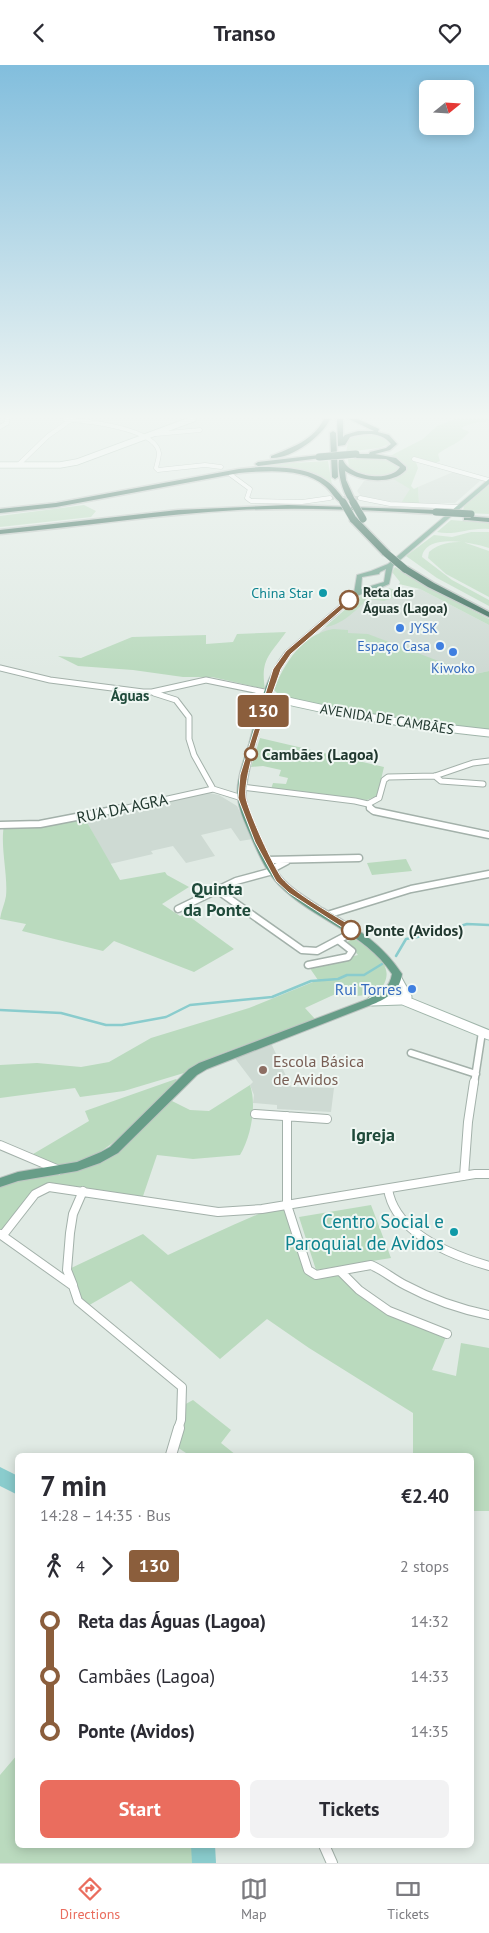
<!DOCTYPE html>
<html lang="en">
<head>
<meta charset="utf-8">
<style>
  :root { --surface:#fff; --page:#f2f2f3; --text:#2b2b33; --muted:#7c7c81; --line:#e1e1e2; --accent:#ea6d5e }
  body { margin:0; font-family:"PT Sans",sans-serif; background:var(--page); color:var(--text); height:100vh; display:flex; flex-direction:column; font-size:19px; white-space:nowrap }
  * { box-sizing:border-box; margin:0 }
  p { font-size:16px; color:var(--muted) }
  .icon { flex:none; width:28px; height:28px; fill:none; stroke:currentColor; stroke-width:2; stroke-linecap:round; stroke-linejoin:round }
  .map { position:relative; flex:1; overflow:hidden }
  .panel { position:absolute; left:15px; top:1388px; width:459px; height:395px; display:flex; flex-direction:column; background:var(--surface); border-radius:8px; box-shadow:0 2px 12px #0003 }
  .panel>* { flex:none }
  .badge { padding:0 10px; border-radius:4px; font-size:18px; line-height:32px }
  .needle { width:32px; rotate:72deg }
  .controls { position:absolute; left:419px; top:15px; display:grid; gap:10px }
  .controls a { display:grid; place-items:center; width:55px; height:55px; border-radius:8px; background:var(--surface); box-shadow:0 2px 12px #0003; font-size:25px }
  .map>.badge { position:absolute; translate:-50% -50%; box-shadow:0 0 0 2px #fff }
  .legs { display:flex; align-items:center; gap:8px; height:55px; padding:0 25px; font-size:16px }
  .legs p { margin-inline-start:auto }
  .overview { display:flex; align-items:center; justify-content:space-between; height:85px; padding:0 25px }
  h1 { font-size:28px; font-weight:600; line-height:38px }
  .button { display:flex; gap:10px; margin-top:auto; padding:10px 25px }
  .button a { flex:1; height:58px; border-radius:8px; background:var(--accent); color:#fff; font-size:20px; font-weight:600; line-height:58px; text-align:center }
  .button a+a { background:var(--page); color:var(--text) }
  ul { padding:0 25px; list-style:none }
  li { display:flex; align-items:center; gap:18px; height:55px; font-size:19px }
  li i { display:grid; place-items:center; width:8px; height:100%; margin:0 6px; background:currentColor }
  li i::after { content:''; width:12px; height:12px; margin:-6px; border:4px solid; border-radius:50%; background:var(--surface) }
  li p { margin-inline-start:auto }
  li:first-child i { background:linear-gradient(#0000 50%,currentColor 0) }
  li:last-child i { background:linear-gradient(currentColor 50%,#0000 0) }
  header { display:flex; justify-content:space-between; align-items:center; height:65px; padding:0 25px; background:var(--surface); font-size:22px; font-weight:600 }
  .tabs { display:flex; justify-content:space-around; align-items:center; height:70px; border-top:1px solid var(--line); background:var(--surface); font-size:14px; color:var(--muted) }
  .tabs a { display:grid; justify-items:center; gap:2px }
  .tabs .active { color:var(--accent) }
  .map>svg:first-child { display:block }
</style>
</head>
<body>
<header><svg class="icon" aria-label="back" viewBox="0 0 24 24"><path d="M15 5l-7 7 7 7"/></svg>Transo<svg class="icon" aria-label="heart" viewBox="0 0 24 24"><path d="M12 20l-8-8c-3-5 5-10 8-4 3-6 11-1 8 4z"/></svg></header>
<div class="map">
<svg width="489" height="1798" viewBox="0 0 489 1798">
  <rect width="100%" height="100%" fill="#e0eae4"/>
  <path fill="#cedad3" d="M453,407L481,415L455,438H419L418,422Z
    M395,414L411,424L401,438L361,431L357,426L364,416Z
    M382,524L399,525L407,528L420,524L489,560V606L470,610L462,605L319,568L363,529Z
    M199,726L219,730L237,741L253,774L240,776L231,763L201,770L215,791L186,798L173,781L151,786L153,789L110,799L84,752Z
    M271,978L291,1022L334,1023L331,1047L277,1044V1040L253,1038L254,1030L250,1020L253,1017L234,992Z"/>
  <path fill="#badabe" d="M455,354H489V356C479,357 470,358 461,363L469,367C458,380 451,379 438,389L440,396L436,398L414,392L418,403L411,421L414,424L418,422L419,438H401L410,424L390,412L402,408L405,404L399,395L390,391L423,374L437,361Z
    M369,369L383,371L390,377L389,379L379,383L346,387L349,373Z
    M362,393L387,394L399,401V405C385,414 363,414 349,403L348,394Z
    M328,396L332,420C308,402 276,405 247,404L276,399Z
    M489,420V449L466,448L463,446L464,441Z
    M84,440L96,446L91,452L0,462V451Z
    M451,455L489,458V464C470,462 455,471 437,467Z
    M471,467H489V483C474,478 426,467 422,492L452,515L489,535V541L437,513L406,491L434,470L452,472Z
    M463,477L489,486V532L446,509L428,493L429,487C439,478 450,477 463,477Z
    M395,502L432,524L489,554V560L420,524L399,519L400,517L392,507Z
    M389,523L406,528L384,536L368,534C355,546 342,560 325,562L363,529L375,525Z
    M333,564L348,565V568L368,569L462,605L470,610L489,606V666L440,662L282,633L274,625C284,598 303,569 333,564Z
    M286,567C270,590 260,594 265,624L212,612H183L133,605L78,601L58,591L81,593L132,572L206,570V579L233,577L237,569Z
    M260,673L384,702L377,731L367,735L271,724L273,718L286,719L288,713L279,711L281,705L263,701L251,702Z
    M84,752L120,815L165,807L167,810L189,822L162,839L180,851L186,849L234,884L194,907L114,876L103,886L22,866L26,859L0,854C1,846 5,838 6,831C8,809 0,782 4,760Z
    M406,794L412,806L372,810L367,798Z
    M354,873C375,889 401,902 377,929L346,932L342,926L305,943L315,954L220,989L184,1008L124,1026L80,1032L75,1023L0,1033V1000L37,998L81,1002L109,997L151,973L249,943L318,915L309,902L358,890L347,877Z
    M176,1014L178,1016C149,1044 100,1103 57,1102C48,1101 36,1095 28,1092L89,1056L85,1046Z
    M250,1020C257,1040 251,1072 240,1090L193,1094L157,1090L141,1137L83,1126L41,1125L0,1169V1118L99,1095L166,1033L190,1045L209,1046Z
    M287,1140L309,1206L316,1210L338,1206L387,1248L446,1272L432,1305L456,1311L461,1278L489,1283V1446H471V1390H413V1348L309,1283L267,1254L220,1294L131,1216L86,1242L78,1236L67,1205L143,1169L168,1190C199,1176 229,1161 261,1148L262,1144Z
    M371,1140L391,1193L316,1205L299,1152Z
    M193,1335L231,1365L221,1378L236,1390H189L174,1380L182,1341Z
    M17,1690L18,1780H203L204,1798H0V1710Z"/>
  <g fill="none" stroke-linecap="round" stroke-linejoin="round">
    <path stroke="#8acccd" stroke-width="2.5" d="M396,891L406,874L434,869L467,859L489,860
      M0,945L61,948L106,960H122L166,952L190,940L272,932L311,916L338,914L347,910H364L382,899"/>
    <path fill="#8acccd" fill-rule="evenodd" d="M0,1402L18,1411V1430L0,1421Z
      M191,1780H215L216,1798H192Z"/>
    <path stroke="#bac7c0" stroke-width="4" stroke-dasharray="4 2" stroke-linecap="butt" d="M330,433H360"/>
    <defs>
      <path id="street-far4" d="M65,354C85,356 156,363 159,388C159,392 157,399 156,403L158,405L205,400L221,402
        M0,362L7,358V354
        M156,369L200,365
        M414,394L489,415
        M18,400L48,371L71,355
        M231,410L250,424L247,433L251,436L302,437L330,433
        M360,433L390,439L459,442"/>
      <path id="street-far3" d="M0,603L50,615L143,627H152L206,615L269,628
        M154,628L176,635L189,652V674L194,690L213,724
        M435,711L441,716L483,719
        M242,722L355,736L368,739L372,745
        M368,739L379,733L384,715L388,712L435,711L473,698L489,696
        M118,745L213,724L242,733"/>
      <path id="street-far2" d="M370,743L374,746L489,770
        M0,760L40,759L123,743
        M267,795L359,793
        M272,804L287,796
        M217,825L302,885L317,886L353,867
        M178,844L236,816L273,806
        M327,850L411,824L489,809
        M308,900L348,892L352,886L338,875
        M411,988L476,1009
        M474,1019L482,967"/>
      <path id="street-far1" d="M255,1049L327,1054
        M287,1051V1140L308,1205L316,1210L371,1200C383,1205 393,1214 405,1220C431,1234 459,1244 489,1250
        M0,1080L59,1105
        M464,1111L468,1057L474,1017
        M388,1124C395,1168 451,1190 489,1201
        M0,1169L73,1221L78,1236L182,1322L181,1355L178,1364
        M3,1170L35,1129L49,1122L218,1147L262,1144L475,1109H489
        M340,1206L359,1225L389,1246L447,1269
        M73,1220L67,1205L70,1168L73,1149L83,1126"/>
      <path id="street" d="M171,1390L179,1363
        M324,1780L332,1798"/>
      <path id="secondary-far2" d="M0,400H60L77,397L193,354"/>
      <path id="secondary-far1" d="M268,631C341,650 415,660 489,668"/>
      <path id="secondary" d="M397,914L407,932
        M390,926L403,935L489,970
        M372,936L401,935"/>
      <path id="primary" d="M489,414V419L393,501L389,519C379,524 368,526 357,531C349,536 342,545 335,551C319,565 299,577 286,594C273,613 244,710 246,733C248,752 271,801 284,815C294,826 309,834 321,842C353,861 381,877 402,909C400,925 389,932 376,938L207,1004L197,1010L118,1088L100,1098L77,1106L18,1116L0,1122V1113L18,1107L77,1097L101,1087L110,1082L189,1004L199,998L368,934C380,928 390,923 392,909C365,867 313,855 279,820C267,808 259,790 252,774C247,762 240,748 238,735C235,717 244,695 249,679C257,649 265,612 285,587L354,528L357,510L371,506L388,499ZM386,504L384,517L361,524L362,512L379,509L380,507Z"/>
      <path id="highway" d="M324,354H330C322,372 291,394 271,393V391C291,383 314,375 324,354Z
        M337,354H343V372L345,370L358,366H374L349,354H358L379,364L378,367L389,370L397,379L390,385L375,389L396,393L406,402V405C392,420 362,417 345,406L346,415L356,437L353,439C343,433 337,405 339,395H343C349,412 391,418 400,402L386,394L356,393L353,391L356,389H369L370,387L386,383L391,379C381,366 363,368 350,372L345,380L338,381Z
        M333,366L336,368L338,412L335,414L332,412L330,368Z
        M319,390L322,392L321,393L258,401L255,399L258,397Z
        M260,402C282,402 310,403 328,417C335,422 341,431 346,437L341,438C334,433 331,426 325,421C303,402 265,406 239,408L56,442L0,448V444L56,438L239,404Z
        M288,440L436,445L440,447L436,449C370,445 304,442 238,445C159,449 79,462 0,469V465L178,445Z
        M464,451L489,453V457L467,455H464Z
        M350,452H356L389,486V490H383L350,456Z
        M402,502H408L434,518L489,547V552L428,522L402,506Z"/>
    </defs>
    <use href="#street-far4" stroke="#a3b1aa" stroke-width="5"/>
    <use href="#street-far3" stroke="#a3b1aa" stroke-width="7"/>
    <use href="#street-far2" stroke="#a3b1aa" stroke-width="9"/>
    <use href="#street-far1" stroke="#a3b1aa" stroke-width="10"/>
    <use href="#street" stroke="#a3b1aa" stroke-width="12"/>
    <use href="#secondary-far2" stroke="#a0b5aa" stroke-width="7"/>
    <use href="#secondary-far1" stroke="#a0b5aa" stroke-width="9"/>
    <use href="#secondary" stroke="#a0b5aa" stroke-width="11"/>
    <use href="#primary" stroke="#bdc4c1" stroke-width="2"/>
    <use href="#highway" stroke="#bdc4c1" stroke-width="3"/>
    <use href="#street-far4" stroke="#fff" stroke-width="4"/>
    <use href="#street-far3" stroke="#fff" stroke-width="5"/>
    <use href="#street-far2" stroke="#fff" stroke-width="6"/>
    <use href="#street-far1" stroke="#fff" stroke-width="8"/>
    <use href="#street" stroke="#fff" stroke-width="10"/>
    <use href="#secondary-far2" stroke="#fff" stroke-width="5.5"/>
    <use href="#secondary-far1" stroke="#fff" stroke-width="7"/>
    <use href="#secondary" stroke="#fff" stroke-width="9"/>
    <use href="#primary" fill="#679d88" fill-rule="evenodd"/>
    <use href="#highway" fill="#2f6452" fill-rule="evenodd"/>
    <defs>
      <path id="highway-bridge" d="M319,392L356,389
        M343,437L353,454
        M353,437L363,454
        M436,447L471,449
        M386,488L405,504"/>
    </defs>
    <use href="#highway-bridge" stroke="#bdc4c1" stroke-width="8" stroke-linecap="butt"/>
    <use href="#highway-bridge" stroke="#2f6452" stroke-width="7"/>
  </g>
  <linearGradient id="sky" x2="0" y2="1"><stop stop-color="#82bedd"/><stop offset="0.58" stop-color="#f1f6f3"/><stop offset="1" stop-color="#f1f6f3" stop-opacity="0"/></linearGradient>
  <rect width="489" height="606" fill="url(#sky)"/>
  <path fill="#8b5e3c" stroke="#fff" d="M347,534L353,535L291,589L281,604C272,631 242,709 246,733C249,748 273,801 282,813C295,829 336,851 355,863L356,865L351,868L289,828L276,816L255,777L238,733L240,710L273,604L286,586Z"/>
  <g fill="#0f9aa8" stroke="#f0f7f3" stroke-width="2">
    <circle cx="323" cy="528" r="5"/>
    <circle cx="454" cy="1167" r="5"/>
  </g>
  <g fill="#fff" stroke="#8b5e3c" stroke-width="2.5">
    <circle cx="349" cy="535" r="9"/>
    <circle cx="251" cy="689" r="6"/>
    <circle cx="351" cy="865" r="9"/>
  </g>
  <g fill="#3f7fe0" stroke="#f0f7f3" stroke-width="2">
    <circle cx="400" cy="563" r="5"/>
    <circle cx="440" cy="581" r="5"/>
    <circle cx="453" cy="587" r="5"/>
    <circle cx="412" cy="924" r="5"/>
  </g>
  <circle fill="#8d6e63" stroke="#f0f7f3" stroke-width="2" cx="263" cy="1005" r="5"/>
  <g text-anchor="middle" stroke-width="4" stroke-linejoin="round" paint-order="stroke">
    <g font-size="14" font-weight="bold" fill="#223930" stroke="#f0f7f3" text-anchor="start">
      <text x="363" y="532">Reta das<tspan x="363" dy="16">Águas (Lagoa)</tspan></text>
    </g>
    <g font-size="14" fill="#0d838f" stroke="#f0f7f3" text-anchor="end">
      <text x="313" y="533">China Star</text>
    </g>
    <g font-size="14" fill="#366cbe" stroke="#f0f7f3" text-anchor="start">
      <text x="410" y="568">JYSK</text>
      <text x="430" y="586" text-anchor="end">Espaço Casa</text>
      <text x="453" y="608" text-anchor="middle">Kiwoko</text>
    </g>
    <g font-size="14" fill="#223930" stroke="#f0f7f3">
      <text transform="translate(387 654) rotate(9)" y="5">AVENIDA DE CAMBÃES</text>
    </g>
    <g font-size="15" font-weight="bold" fill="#1f4a3a" stroke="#f0f7f3">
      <text x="130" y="636">Águas</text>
    </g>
    <g font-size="16" font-weight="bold" fill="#223930" stroke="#f0f7f3" text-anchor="start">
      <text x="262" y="695">Cambães (Lagoa)</text>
      <text x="365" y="871">Ponte (Avidos)</text>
    </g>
    <g font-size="16" fill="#223930" stroke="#f0f7f3">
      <text transform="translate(122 743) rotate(-12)" y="6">RUA DA AGRA</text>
    </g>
    <g font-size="16" fill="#366cbe" stroke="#f0f7f3" text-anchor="end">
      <text x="402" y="930">Rui Torres</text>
    </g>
    <g font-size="16" fill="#785e54" stroke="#f0f7f3" text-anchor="start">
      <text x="273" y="1002">Escola Básica<tspan x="273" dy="18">de Avidos</tspan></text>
    </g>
    <g font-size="18" font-weight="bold" fill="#1f4a3a" stroke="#f0f7f3">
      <text x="217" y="830">Quinta<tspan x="217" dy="21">da Ponte</tspan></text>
      <text x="373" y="1076">Igreja</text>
    </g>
    <g font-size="19" fill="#0d838f" stroke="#f0f7f3" text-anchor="end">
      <text x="444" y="1163">Centro Social e<tspan x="444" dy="22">Paroquial de Avidos</tspan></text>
    </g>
  </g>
</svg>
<div class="controls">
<a><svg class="needle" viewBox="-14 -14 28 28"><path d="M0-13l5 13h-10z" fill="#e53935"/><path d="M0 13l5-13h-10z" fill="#7c7c81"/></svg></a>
</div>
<b class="badge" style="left:263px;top:646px;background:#8b5e3c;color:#fff">130</b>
<section class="panel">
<div class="overview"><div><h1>7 min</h1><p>14:28 – 14:35 · Bus</p></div><b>€2.40</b></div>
<div class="legs"><svg class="icon" aria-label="walk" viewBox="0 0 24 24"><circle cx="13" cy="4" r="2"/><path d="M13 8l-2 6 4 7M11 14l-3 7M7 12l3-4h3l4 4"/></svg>4<svg class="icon" aria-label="forward" viewBox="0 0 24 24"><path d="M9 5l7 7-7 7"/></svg><b class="badge" style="background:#8b5e3c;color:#fff">130</b><p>2 stops</p></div>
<ul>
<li><i style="color:#8b5e3c"></i><b>Reta das Águas (Lagoa)</b><p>14:32</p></li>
<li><i style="color:#8b5e3c"></i><span>Cambães (Lagoa)</span><p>14:33</p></li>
<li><i style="color:#8b5e3c"></i><b>Ponte (Avidos)</b><p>14:35</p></li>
</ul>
<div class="button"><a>Start</a><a>Tickets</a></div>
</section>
</div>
<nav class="tabs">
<a class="active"><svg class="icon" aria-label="directions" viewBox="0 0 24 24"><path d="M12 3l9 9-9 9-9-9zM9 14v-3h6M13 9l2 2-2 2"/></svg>Directions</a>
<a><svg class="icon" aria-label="map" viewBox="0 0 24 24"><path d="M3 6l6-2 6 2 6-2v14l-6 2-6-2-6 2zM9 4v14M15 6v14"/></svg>Map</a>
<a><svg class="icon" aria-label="tickets" viewBox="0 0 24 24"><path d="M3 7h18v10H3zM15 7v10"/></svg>Tickets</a>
</nav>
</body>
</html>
